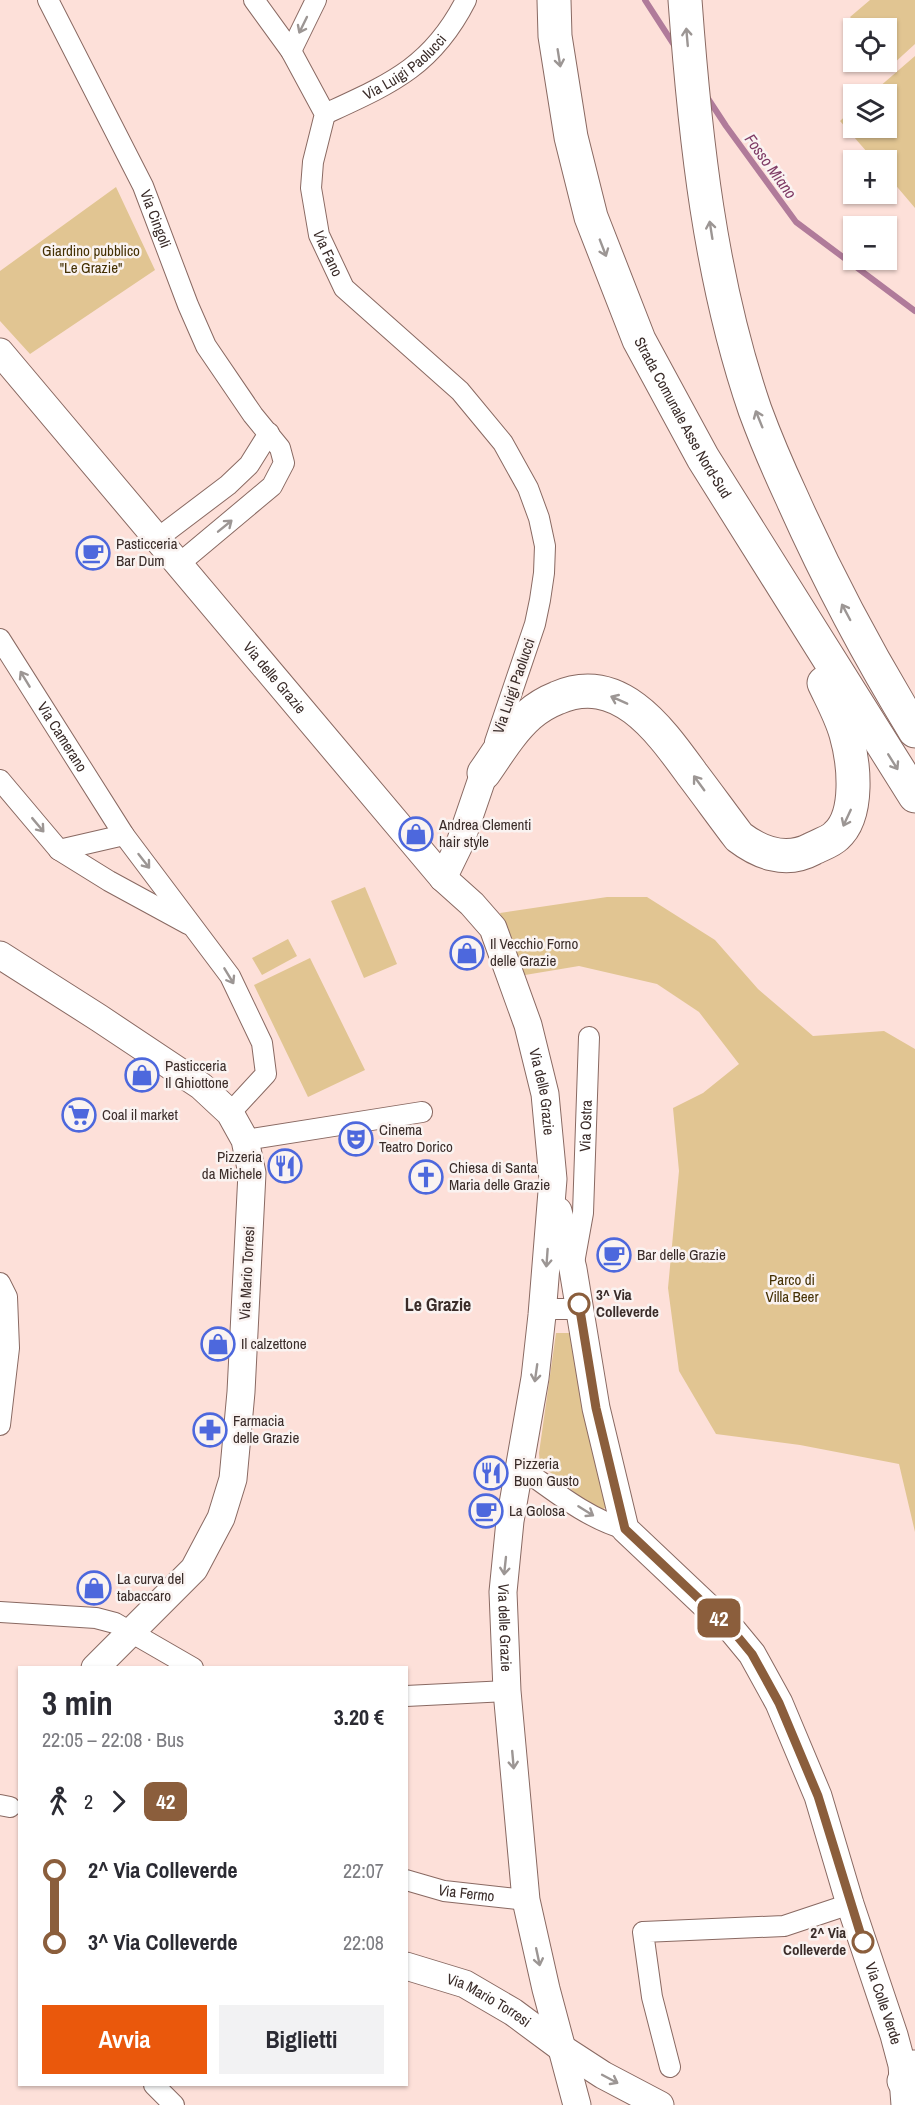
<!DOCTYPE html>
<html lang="it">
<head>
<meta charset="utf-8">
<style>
  :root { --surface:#fff; --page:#f2f2f3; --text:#2b2b33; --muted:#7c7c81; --accent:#ea580c }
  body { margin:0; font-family:"Archivo Narrow",sans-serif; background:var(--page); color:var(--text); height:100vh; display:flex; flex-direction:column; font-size:22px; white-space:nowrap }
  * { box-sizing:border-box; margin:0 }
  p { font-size:20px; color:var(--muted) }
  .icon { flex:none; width:33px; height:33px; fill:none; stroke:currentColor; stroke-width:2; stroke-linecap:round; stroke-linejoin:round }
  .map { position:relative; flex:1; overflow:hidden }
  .side { position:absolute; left:18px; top:1666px; width:390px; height:420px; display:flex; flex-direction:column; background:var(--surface); border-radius:0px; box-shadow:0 2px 4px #0004 }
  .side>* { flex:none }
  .badge { padding:0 12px; border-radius:9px; font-size:21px; line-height:39px }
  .tools { position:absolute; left:843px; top:18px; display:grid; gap:12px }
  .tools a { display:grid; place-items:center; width:54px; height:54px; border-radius:0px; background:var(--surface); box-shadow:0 2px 4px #0004; font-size:30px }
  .map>.badge { position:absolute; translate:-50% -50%; box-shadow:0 0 0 3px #fff }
  .legs { display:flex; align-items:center; gap:9px; height:66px; padding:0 24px; font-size:20px }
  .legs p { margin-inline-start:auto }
  .summary { display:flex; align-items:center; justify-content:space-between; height:102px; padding:0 24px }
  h1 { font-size:33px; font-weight:800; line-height:45px }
  .cta { display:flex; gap:12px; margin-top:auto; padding:12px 24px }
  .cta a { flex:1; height:69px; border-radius:0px; background:var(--accent); color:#fff; font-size:24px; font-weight:800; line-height:69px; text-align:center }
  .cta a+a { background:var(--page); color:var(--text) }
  ul { padding:0 24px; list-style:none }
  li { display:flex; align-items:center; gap:21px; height:72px; font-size:22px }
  li i { display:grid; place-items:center; width:9px; height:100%; margin:0 8px; background:currentColor }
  li i::after { content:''; width:15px; height:15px; margin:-8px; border:4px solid; border-radius:50%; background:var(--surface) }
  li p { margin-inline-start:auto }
  li:first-child i { background:linear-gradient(#0000 50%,currentColor 0) }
  li:last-child i { background:linear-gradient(currentColor 50%,#0000 0) }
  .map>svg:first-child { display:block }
</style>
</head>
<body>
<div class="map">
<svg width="915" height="2105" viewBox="0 0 915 2105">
  <rect width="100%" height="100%" fill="#fde0d9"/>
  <path fill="#e1c592" d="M870,0H915V44L892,65L887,59L886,28H860L850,17Z
    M915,56V208L887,175L886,160H874L840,121L853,109L854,128H886V94H871Z
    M116,187L155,270L30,354L0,321V271Z
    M365,887L397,964L364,978L331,901Z
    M607,897H647L715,940L758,989L813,1036L884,1031L915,1049V1532L899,1464L800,1445L716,1434L679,1371L668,1288L679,1171L673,1108L703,1093L739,1064L699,1012L657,984L579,966L525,975L500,913Z
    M288,939L297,956L262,975L252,958Z
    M310,958L365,1070L308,1097L254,985Z
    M556,1333H572L607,1506L602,1510L584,1500L540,1464L539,1453Z"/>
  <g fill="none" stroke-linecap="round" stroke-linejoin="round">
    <path stroke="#b07b9a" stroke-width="6" d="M645,0L676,48
      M707,97L726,126L796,222L915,311"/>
    <defs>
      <g id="street">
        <path id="s1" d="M48,0L143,186L188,305L206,346L253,415L280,448L284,463L272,486L180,563"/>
        <path id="s2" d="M254,0L291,51L325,114L313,162L311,188L319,235L344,288L460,391L503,443L528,488L539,518L545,546L544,573L540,600L535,624L495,742"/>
        <path d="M291,51L316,0"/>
        <path id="s3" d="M325,114C390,84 432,67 466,0"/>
        <path d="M158,538L228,485L249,465L269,433"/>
        <path id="s4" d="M0,639L124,835"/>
        <path d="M0,780L59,850L109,881L188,924"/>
        <path d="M59,850L124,835L230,976L262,1043L266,1074L230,1113"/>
        <path d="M245,1140L422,1112"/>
        <path id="s5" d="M574,1263L583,1213L589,1037"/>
        <path d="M0,1283L7,1297L9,1348L0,1425"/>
        <path d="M542,1315L553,1309H580"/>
        <path d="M520,1467C553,1490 586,1518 625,1529"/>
        <path d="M0,1612L96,1618L115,1623L193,1668"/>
        <path d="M406,1696L507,1691"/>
        <path d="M0,1805L10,1807"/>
        <path id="s6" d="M406,1880L444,1891L526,1900"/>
        <path d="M670,2067L652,1997L643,1932L784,1926L850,1904"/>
        <path d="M154,2085L174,2105"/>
      </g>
      <g id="secondary">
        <path id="s7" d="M0,352L443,878L472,904L493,928L528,1025L545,1094L553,1179L542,1315L535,1378L510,1521L503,1592L507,1691L526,1900L546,1989L577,2105"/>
        <path d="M443,878L460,843L484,773"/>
        <path d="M0,955L99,1018L201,1086L230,1113L245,1140L252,1173L241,1392L233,1479L221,1518L194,1569L95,1668"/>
        <path id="s8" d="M558,1211L573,1269L596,1408L625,1529L733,1631L752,1654L779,1703L818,1796L850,1904L894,2035L902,2065L905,2105"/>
        <path id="s9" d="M406,1966L465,1984L513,2012L563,2049L603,2075L660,2105"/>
      </g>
      <g id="highway">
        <path id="s10" d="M554,0L555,36L571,137L591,217L639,340L703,458L915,796"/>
        <path d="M685,0C695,138 710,279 755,410C766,440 779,470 792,498C828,579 869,656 915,731"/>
        <path d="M484,773C498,753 511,731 529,715C537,708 547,702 557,698C619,671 660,730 692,774C708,795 723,816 739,837C760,853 786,863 812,849C819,845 830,842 836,836C860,815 854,762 846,734C841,716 832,700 824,683"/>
        <path d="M904,2081L915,2067"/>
      </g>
    </defs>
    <use href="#street" stroke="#896962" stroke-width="22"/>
    <use href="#secondary" stroke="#896962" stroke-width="29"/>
    <use href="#highway" stroke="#896962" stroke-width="35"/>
    <use href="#street" stroke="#fff" stroke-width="20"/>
    <use href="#secondary" stroke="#fff" stroke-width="27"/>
    <use href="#highway" stroke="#fff" stroke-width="33"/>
  </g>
  <defs><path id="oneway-shaft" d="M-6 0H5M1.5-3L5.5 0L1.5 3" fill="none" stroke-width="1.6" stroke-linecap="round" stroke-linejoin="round" transform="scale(1.5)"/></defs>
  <g stroke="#9c9694">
    <use href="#oneway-shaft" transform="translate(303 25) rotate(116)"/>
    <use href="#oneway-shaft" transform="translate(687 37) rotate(-95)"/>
    <use href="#oneway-shaft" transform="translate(559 58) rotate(81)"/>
    <use href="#oneway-shaft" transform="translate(711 230) rotate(-99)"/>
    <use href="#oneway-shaft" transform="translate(603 248) rotate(69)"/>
    <use href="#oneway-shaft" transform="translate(759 419) rotate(-112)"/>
    <use href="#oneway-shaft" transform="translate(225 526) rotate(-39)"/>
    <use href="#oneway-shaft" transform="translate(846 612) rotate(-118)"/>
    <use href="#oneway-shaft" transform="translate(25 679) rotate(-121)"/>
    <use href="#oneway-shaft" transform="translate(619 700) rotate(-156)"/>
    <use href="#oneway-shaft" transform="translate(893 762) rotate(58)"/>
    <use href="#oneway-shaft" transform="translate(699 783) rotate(-126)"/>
    <use href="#oneway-shaft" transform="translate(847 818) rotate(115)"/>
    <use href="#oneway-shaft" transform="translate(38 825) rotate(50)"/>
    <use href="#oneway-shaft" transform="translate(144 861) rotate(52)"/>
    <use href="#oneway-shaft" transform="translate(229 976) rotate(59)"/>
    <use href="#oneway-shaft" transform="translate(547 1258) rotate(94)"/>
    <use href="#oneway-shaft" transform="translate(536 1373) rotate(98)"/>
    <use href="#oneway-shaft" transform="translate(586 1511) rotate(32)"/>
    <use href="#oneway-shaft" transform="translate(505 1566) rotate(96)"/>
    <use href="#oneway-shaft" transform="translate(513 1760) rotate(85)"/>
    <use href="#oneway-shaft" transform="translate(538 1957) rotate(78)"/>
    <use href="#oneway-shaft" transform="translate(610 2079) rotate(28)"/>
  </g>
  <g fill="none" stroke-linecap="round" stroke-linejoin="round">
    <defs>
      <path id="line-1" d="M579,1304L596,1408L625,1529L733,1631L752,1654L779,1703L818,1796L863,1942"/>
    </defs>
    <use href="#line-1" stroke="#fff" stroke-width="14"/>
    <use href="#line-1" stroke="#8b5e3c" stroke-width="9"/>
  </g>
  <defs>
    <symbol id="cafe-ring" viewBox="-11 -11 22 22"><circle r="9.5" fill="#faf3f1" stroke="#4d68dd" stroke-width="1.5"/><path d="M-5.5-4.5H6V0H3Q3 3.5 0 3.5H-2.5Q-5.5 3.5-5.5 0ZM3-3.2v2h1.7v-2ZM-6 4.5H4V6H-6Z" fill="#4d68dd"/></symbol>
    <symbol id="shop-ring" viewBox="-11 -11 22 22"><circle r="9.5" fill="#faf3f1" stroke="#4d68dd" stroke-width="1.5"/><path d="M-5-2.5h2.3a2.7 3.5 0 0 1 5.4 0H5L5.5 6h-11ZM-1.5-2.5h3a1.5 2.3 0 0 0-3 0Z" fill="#4d68dd"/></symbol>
    <symbol id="supermarket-ring" viewBox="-11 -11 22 22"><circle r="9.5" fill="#faf3f1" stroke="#4d68dd" stroke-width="1.5"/><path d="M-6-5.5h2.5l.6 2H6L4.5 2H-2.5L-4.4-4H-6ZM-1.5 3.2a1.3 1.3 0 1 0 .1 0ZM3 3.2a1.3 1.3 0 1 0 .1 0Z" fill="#4d68dd"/></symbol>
    <symbol id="theatre-ring" viewBox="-11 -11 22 22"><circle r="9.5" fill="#faf3f1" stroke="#4d68dd" stroke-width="1.5"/><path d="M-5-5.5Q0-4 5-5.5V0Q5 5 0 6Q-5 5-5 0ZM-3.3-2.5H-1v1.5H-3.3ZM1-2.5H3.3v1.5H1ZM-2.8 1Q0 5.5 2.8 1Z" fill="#4d68dd"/></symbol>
    <symbol id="restaurant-ring" viewBox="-11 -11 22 22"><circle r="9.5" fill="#faf3f1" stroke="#4d68dd" stroke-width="1.5"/><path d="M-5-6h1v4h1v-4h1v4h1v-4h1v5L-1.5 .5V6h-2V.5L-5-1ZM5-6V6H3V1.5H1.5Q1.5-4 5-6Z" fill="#4d68dd"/></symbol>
    <symbol id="church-ring" viewBox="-11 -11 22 22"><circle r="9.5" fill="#faf3f1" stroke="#4d68dd" stroke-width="1.5"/><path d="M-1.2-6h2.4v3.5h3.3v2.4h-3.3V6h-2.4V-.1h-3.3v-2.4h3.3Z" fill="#4d68dd"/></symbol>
    <symbol id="pharmacy-ring" viewBox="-11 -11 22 22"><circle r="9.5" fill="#faf3f1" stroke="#4d68dd" stroke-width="1.5"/><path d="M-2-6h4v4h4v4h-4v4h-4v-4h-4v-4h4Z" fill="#4d68dd"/></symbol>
  </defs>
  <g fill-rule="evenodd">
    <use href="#cafe-ring" x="74" y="534" width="38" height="38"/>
    <use href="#shop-ring" x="397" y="815" width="38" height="38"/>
    <use href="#shop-ring" x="448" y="934" width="38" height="38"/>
    <use href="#shop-ring" x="123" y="1056" width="38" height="38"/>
    <use href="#supermarket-ring" x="60" y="1096" width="38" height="38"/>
    <use href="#theatre-ring" x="337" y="1120" width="38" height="38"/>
    <use href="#restaurant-ring" x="266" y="1147" width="38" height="38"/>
    <use href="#church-ring" x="407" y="1158" width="38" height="38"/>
    <use href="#cafe-ring" x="595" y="1236" width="38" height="38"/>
    <use href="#shop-ring" x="199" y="1325" width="38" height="38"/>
    <use href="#pharmacy-ring" x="191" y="1411" width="38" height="38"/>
    <use href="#restaurant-ring" x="472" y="1454" width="38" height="38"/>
    <use href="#cafe-ring" x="467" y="1492" width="38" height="38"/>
    <use href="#shop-ring" x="75" y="1569" width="38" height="38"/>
  </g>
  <g fill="#fff" stroke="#8b5e3c" stroke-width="3">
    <circle cx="579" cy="1304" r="10"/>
    <circle cx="863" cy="1942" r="10"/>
  </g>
  <g text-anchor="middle" stroke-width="5" stroke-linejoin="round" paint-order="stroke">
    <g font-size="15" fill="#3a2c29" stroke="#faf3f1">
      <text dy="5" stroke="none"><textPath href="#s3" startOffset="93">Via Luigi Paolucci</textPath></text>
      <text dy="5" stroke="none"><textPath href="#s1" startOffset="244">Via Cingoli</textPath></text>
      <text dy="5" stroke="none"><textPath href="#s2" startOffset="278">Via Fano</textPath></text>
      <text dy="5" stroke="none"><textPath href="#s10" startOffset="442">Strada Comunale Asse Nord-Sud</textPath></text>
      <text dy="5" stroke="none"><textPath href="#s7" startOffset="426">Via delle Grazie</textPath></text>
      <text transform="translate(514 686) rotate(-71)" y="5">Via Luigi Paolucci</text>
      <text dy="5" stroke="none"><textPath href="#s4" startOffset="116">Via Camerano</textPath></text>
      <text dy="5" stroke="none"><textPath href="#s7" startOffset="930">Via delle Grazie</textPath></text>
      <text dy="5" stroke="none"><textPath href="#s5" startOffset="138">Via Ostra</textPath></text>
      <text transform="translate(247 1273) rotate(-87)" y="5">Via Mario Torresi</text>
      <text dy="5" stroke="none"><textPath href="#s7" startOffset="1470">Via delle Grazie</textPath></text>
      <text dy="5" stroke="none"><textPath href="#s6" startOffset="62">Via Fermo</textPath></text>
      <text dy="5" stroke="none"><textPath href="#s9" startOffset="90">Via Mario Torresi</textPath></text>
      <text dy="5" stroke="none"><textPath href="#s8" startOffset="878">Via Colle Verde</textPath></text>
    </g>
    <g font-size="15" fill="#443002" stroke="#faf3f1">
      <text x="91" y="256">Giardino pubblico<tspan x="91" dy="17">"Le Grazie"</tspan></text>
      <text x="792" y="1285">Parco di<tspan x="792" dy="17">Villa Beer</tspan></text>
    </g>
    <g font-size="15" fill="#3a2c29" stroke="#faf3f1" text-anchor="start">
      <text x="116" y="549">Pasticceria<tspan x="116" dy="17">Bar Dum</tspan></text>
      <text x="439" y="830">Andrea Clementi<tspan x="439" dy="17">hair style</tspan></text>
      <text x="490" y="949">Il Vecchio Forno<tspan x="490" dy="17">delle Grazie</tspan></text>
      <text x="165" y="1071">Pasticceria<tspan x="165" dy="17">Il Ghiottone</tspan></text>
      <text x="102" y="1120">Coal il market</text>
      <text x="379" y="1135">Cinema<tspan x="379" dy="17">Teatro Dorico</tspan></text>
      <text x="262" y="1162" text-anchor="end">Pizzeria<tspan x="262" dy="17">da Michele</tspan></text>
      <text x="449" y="1173">Chiesa di Santa<tspan x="449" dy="17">Maria delle Grazie</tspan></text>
      <text x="637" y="1260">Bar delle Grazie</text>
      <text x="241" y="1349">Il calzettone</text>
      <text x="233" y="1426">Farmacia<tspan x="233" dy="17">delle Grazie</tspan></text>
      <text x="514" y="1469">Pizzeria<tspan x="514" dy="17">Buon Gusto</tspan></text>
      <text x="509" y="1516">La Golosa</text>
      <text x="117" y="1584">La curva del<tspan x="117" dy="17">tabaccaro</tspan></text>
    </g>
    <g font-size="15" font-weight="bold" fill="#3a2c29" stroke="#faf3f1" text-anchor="start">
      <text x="596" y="1300">3^ Via<tspan x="596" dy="17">Colleverde</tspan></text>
      <text x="846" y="1938" text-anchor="end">2^ Via<tspan x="846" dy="17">Colleverde</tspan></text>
    </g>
    <g font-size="16" font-style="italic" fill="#7e3a65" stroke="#faf3f1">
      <text transform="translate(771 166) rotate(54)" y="6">Fosso Miano</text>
    </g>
    <g font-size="18" font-weight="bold" fill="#3a2c29" stroke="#faf3f1">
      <text x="438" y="1311">Le Grazie</text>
    </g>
  </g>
</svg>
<div class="tools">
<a><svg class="icon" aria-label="locate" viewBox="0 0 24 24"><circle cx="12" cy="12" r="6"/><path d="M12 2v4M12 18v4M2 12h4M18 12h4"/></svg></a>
<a><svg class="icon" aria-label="layers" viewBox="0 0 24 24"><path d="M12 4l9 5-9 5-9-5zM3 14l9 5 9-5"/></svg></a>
<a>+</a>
<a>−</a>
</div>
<b class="badge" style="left:719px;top:1618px;background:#8b5e3c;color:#fff">42</b>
<section class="side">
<div class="summary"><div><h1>3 min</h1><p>22:05 – 22:08 · Bus</p></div><b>3.20 €</b></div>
<div class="legs"><svg class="icon" aria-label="walk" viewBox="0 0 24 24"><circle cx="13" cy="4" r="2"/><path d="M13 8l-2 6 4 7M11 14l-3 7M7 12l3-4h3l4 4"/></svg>2<svg class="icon" aria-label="forward" viewBox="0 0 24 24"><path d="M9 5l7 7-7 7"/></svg><b class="badge" style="background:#8b5e3c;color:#fff">42</b></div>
<ul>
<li><i style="color:#8b5e3c"></i><b>2^ Via Colleverde</b><p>22:07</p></li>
<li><i style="color:#8b5e3c"></i><b>3^ Via Colleverde</b><p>22:08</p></li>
</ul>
<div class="cta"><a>Avvia</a><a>Biglietti</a></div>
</section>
</div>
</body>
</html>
